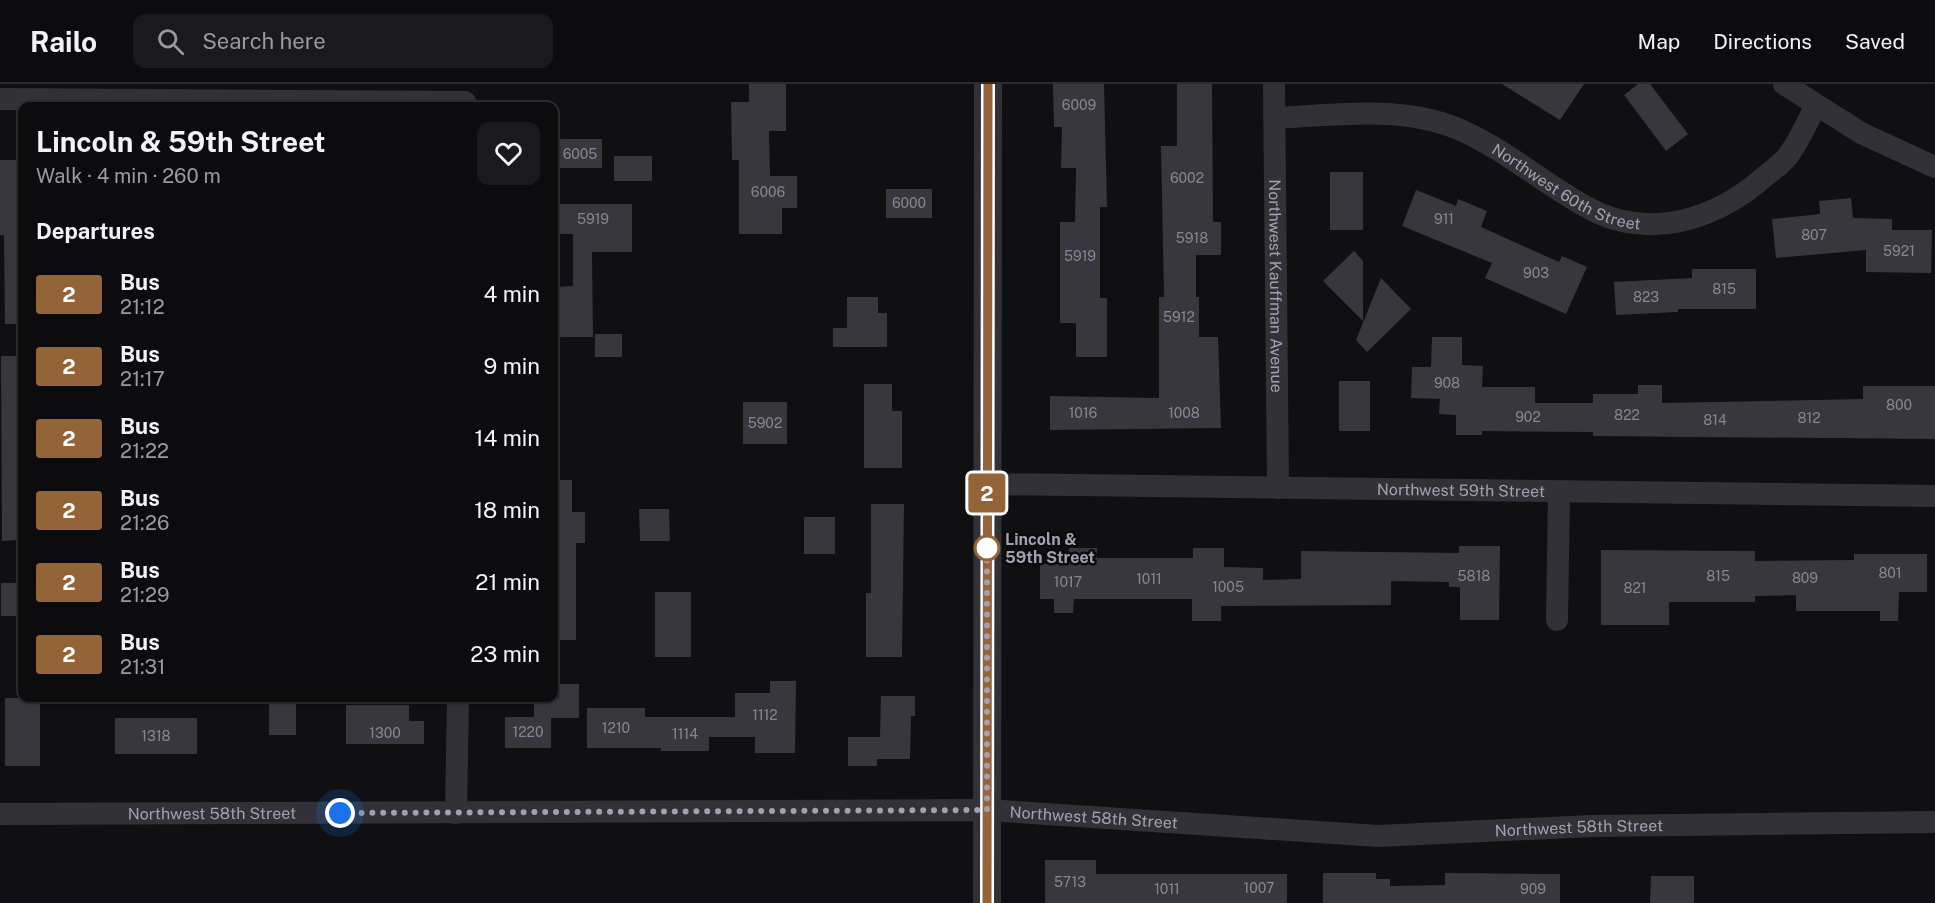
<!DOCTYPE html>
<html lang="en">
<head>
<meta charset="utf-8">
<style>
  :root { --surface:#0c0c0e; --page:#1a1a1c; --text:#f1f3f6; --muted:#9a9b9e; --line:#2c2c2e }
  body { margin:0; font-family:"Public Sans",sans-serif; background:var(--page); color:var(--text); height:100vh; display:flex; flex-direction:column; font-size:22px; white-space:nowrap }
  * { box-sizing:border-box; margin:0 }
  p { font-size:20px; color:var(--muted) }
  .icon { flex:none; width:33px; height:33px; fill:none; stroke:currentColor; stroke-width:2; stroke-linecap:round; stroke-linejoin:round }
  .map { position:relative; flex:1; overflow:hidden }
  .panel { position:absolute; left:18px; top:18px; width:540px; height:600px; display:flex; flex-direction:column; background:var(--surface); border-radius:12px; box-shadow:0 2px 4px #0004,0 0 0 2px var(--line) }
  .panel>* { flex:none }
  .badge { padding:0 12px; border-radius:4px; font-size:21px; line-height:39px }
  .you { position:absolute; width:30px; height:30px; margin:-15px; border:4px solid #fff; border-radius:50%; background:#1a73e8; box-shadow:0 0 0 9px #1a73e833 }
  .map>.badge { position:absolute; translate:-50% -50%; box-shadow:0 0 0 3px #fff }
  h2 { padding:0 18px; font-size:22px; line-height:54px }
  .round { display:grid; place-items:center; flex:none; width:63px; height:63px; border-radius:12px; background:var(--page) }
  .headline { display:flex; align-items:center; justify-content:space-between; height:102px; padding:0 18px }
  h1 { font-size:28px; font-weight:700; line-height:45px }
  ul { padding:0; list-style:none }
  li { display:flex; align-items:center; gap:18px; height:72px; padding:0 18px }
  li div { flex:1 }
  li b { display:block; font-size:22px }
  li em { font-style:normal }
  li .badge { min-width:66px; font-weight:700; text-align:center }
  header { display:flex; align-items:center; gap:36px; box-sizing:border-box; height:84px; padding:0 30px; background:var(--surface); border-bottom:2px solid var(--line) }
  header strong { font-size:28px }
  nav { display:flex; gap:33px; margin-inline-start:auto; font-size:21px }
  .search { width:420px; height:54px; background:var(--page); display:flex; align-items:center; gap:15px; box-sizing:border-box; padding:0 21px; border-radius:12px; color:var(--muted); font-size:22px }
  .map>svg:first-child { display:block }
</style>
</head>
<body>
<header>
<strong>Railo</strong>
<div class="search"><svg class="icon" aria-label="search" viewBox="0 0 24 24"><circle cx="10" cy="10" r="6"/><path d="M15 15l6 6"/></svg>Search here</div>
<nav><a>Map</a><a>Directions</a><a>Saved</a></nav>
</header>
<div class="map">
<svg width="1935" height="819" viewBox="0 0 1935 819">
  <rect width="100%" height="100%" fill="#101012"/>
  <path fill="#37373d" d="M749,0H786V47H769L770,92H797V124H782V150H739V76H732L731,18H749Z
    M1053,0H1104L1107,123H1100V214H1107V273H1076V239H1060V138H1075L1076,84H1061L1062,43H1054Z
    M1177,0H1212L1213,138H1221V171H1196V213H1199V253H1218L1221,344L1050,346V312L1159,314V213H1164L1161,62H1177Z
    M1502,0H1584L1560,36Z
    M1638,0H1650L1688,50L1666,67L1624,11Z
    M557,55H602V84H557Z
    M614,72H652V97H614Z
    M0,76H22V240H5L4,151H0Z
    M1330,88H1363V146H1330Z
    M886,105H932V134H886Z
    M1416,106L1456,122L1458,115L1487,127L1481,143L1559,178L1562,172L1587,183L1566,230L1485,194L1492,179L1402,142Z
    M1851,114L1853,134L1892,135V146H1932L1931,189L1866,188V166L1776,174L1772,135L1820,130L1819,117Z
    M554,120H632V168H592L593,253H554V203L573,202V150H554Z
    M1354,167L1363,177V237L1323,197Z
    M1692,185H1756V225H1678V228L1616,231L1614,198L1692,194Z
    M1381,194L1411,225L1367,268L1356,256Z
    M847,213H878V229H887V263H833V244H847Z
    M595,250H622V273H595Z
    M1432,253H1462V281L1483,282L1482,303H1535V319H1593V310H1638V301H1662V319L1863,315V302H1935V355L1593,352V348L1482,347V351H1456V331L1439,330L1440,315L1411,314L1412,283H1431Z
    M1,272H22V456L2,457Z
    M1339,297H1370V347H1339Z
    M864,300H892V327H902V384H864Z
    M743,318H787V360H743Z
    M554,396H572V428H585V459H576V556H554Z
    M871,420H904L902,573H866V509H871Z
    M639,425H669L670,457H640Z
    M804,433H835V470H804Z
    M1459,462H1500L1499,536H1460V503H1449V498L1391,497V521L1221,522V537H1192V515H1074L1073,529H1054V515H1040V480H1069V464H1097V474H1193V464H1224V483L1263,484V496L1301,495V467L1459,469Z
    M1601,466L1755,467V477L1854,476V470H1927V508H1899L1898,537H1880V527H1796V511L1755,512V518H1669V541H1601Z
    M1,499H22V532H1Z
    M655,508H691V573H655Z
    M770,597H796L795,669H755V653H709V667H661V664H587V624H645V633H735V609H770Z
    M559,600H579V634H551V664H505V633H534V614H559Z
    M881,612H915V632H911L910,675H877V682H848V653H880Z
    M5,614H40V682H5Z
    M269,614H296V651H269Z
    M346,621H409V637H424V660H346Z
    M115,634H197V670H115Z
    M1045,776H1096V790H1287V819H1045Z
    M1323,789H1376V795H1390V802L1445,801V789L1560,790V819H1323Z
    M1651,792H1694V819H1650Z"/>
  <g fill="none" stroke-linecap="round" stroke-linejoin="round">
    <g stroke="#313137" stroke-width="22">
      <path id="s1" d="M1274,0L1278,404"/>
      <path d="M1784,0L1861,49L1935,83"/>
      <path d="M0,15L465,18"/>
      <path id="s2" d="M1274,34C1337,31 1408,20 1467,49C1512,70 1551,106 1596,128C1654,155 1717,134 1763,94C1772,86 1784,79 1790,69C1800,55 1808,37 1816,21"/>
      <path id="s3" d="M987,400L1935,412"/>
      <path d="M1557,536L1559,408"/>
      <path d="M456,729L458,614"/>
      <path id="s4" d="M0,730L987,726L1378,752L1592,742L1935,738"/>
    </g>
    <path stroke="#313137" stroke-width="28" d="M987,819L988,0"/>
  </g>
  <g fill="none" stroke-linecap="round" stroke-linejoin="round">
    <defs>
      <path id="line" d="M987,819L988,0"/>
    </defs>
    <use href="#line" stroke="#fff" stroke-width="14"/>
    <use href="#line" stroke="#956338" stroke-width="9"/>
    <path stroke="#a0a2b4" stroke-width="6" stroke-dasharray="0 10.8" d="M340,729L987,726V464"/>
  </g>
  <circle fill="#fff" stroke="#956338" stroke-width="3" cx="987" cy="464" r="12"/>
  <g text-anchor="middle" stroke-width="5" stroke-linejoin="round" paint-order="stroke">
    <g font-size="14" fill="#868796">
      <text x="1079" y="26">6009</text>
      <text x="580" y="75">6005</text>
      <text x="1187" y="99">6002</text>
      <text x="768" y="113">6006</text>
      <text x="909" y="124">6000</text>
      <text x="593" y="140">5919</text>
      <text x="1444" y="140">911</text>
      <text x="1814" y="156">807</text>
      <text x="1192" y="159">5918</text>
      <text x="1899" y="172">5921</text>
      <text x="1080" y="177">5919</text>
      <text x="1536" y="194">903</text>
      <text x="1724" y="210">815</text>
      <text x="1646" y="218">823</text>
      <text x="1179" y="238">5912</text>
      <text x="1447" y="304">908</text>
      <text x="1899" y="326">800</text>
      <text x="1083" y="334">1016</text>
      <text x="1184" y="334">1008</text>
      <text x="1627" y="336">822</text>
      <text x="1528" y="338">902</text>
      <text x="1809" y="339">812</text>
      <text x="1715" y="341">814</text>
      <text x="765" y="344">5902</text>
      <text x="1890" y="494">801</text>
      <text x="1474" y="497">5818</text>
      <text x="1718" y="497">815</text>
      <text x="1805" y="499">809</text>
      <text x="1149" y="500">1011</text>
      <text x="1068" y="503">1017</text>
      <text x="1228" y="508">1005</text>
      <text x="1635" y="509">821</text>
      <text x="765" y="636">1112</text>
      <text x="616" y="649">1210</text>
      <text x="528" y="653">1220</text>
      <text x="385" y="654">1300</text>
      <text x="685" y="655">1114</text>
      <text x="156" y="657">1318</text>
      <text x="1070" y="803">5713</text>
      <text x="1259" y="809">1007</text>
      <text x="1167" y="810">1011</text>
      <text x="1533" y="810">909</text>
    </g>
    <g font-size="16" fill="#a0a2b4" stroke="#0b0b0d">
      <text dy="6" stroke="none"><textPath href="#s2" startOffset="310">Northwest 60th Street</textPath></text>
      <text dy="6" stroke="none"><textPath href="#s1" startOffset="202">Northwest Kauffman Avenue</textPath></text>
      <text dy="6" stroke="none"><textPath href="#s3" startOffset="474">Northwest 59th Street</textPath></text>
      <text dy="6" stroke="none"><textPath href="#s4" startOffset="212">Northwest 58th Street</textPath></text>
      <text dy="6" stroke="none"><textPath href="#s4" startOffset="1094">Northwest 58th Street</textPath></text>
      <text dy="6" stroke="none"><textPath href="#s4" startOffset="1580">Northwest 58th Street</textPath></text>
    </g>
    <g font-size="16" font-weight="bold" fill="#a0a2b4" stroke="#0b0b0d" text-anchor="start">
      <text x="1005" y="461">Lincoln &amp;<tspan x="1005" dy="18">59th Street</tspan></text>
    </g>
  </g>
</svg>
<div class="you" style="left:340px;top:729px"></div>
<b class="badge" style="left:987px;top:409px;background:#956338;color:#fff">2</b>
<section class="panel">
<div class="headline"><div><h1>Lincoln &amp; 59th Street</h1><p>Walk · 4 min · 260 m</p></div><a class="round"><svg class="icon" aria-label="heart" viewBox="0 0 24 24"><path d="M12 20l-8-8c-3-5 5-10 8-4 3-6 11-1 8 4z"/></svg></a></div>
<h2>Departures</h2>
<ul>
<li><span class="badge" style="background:#956338;color:#fff">2</span><div><b>Bus</b><p>21:12</p></div><em>4 min</em></li>
<li><span class="badge" style="background:#956338;color:#fff">2</span><div><b>Bus</b><p>21:17</p></div><em>9 min</em></li>
<li><span class="badge" style="background:#956338;color:#fff">2</span><div><b>Bus</b><p>21:22</p></div><em>14 min</em></li>
<li><span class="badge" style="background:#956338;color:#fff">2</span><div><b>Bus</b><p>21:26</p></div><em>18 min</em></li>
<li><span class="badge" style="background:#956338;color:#fff">2</span><div><b>Bus</b><p>21:29</p></div><em>21 min</em></li>
<li><span class="badge" style="background:#956338;color:#fff">2</span><div><b>Bus</b><p>21:31</p></div><em>23 min</em></li>
</ul>
</section>
</div>
</body>
</html>
